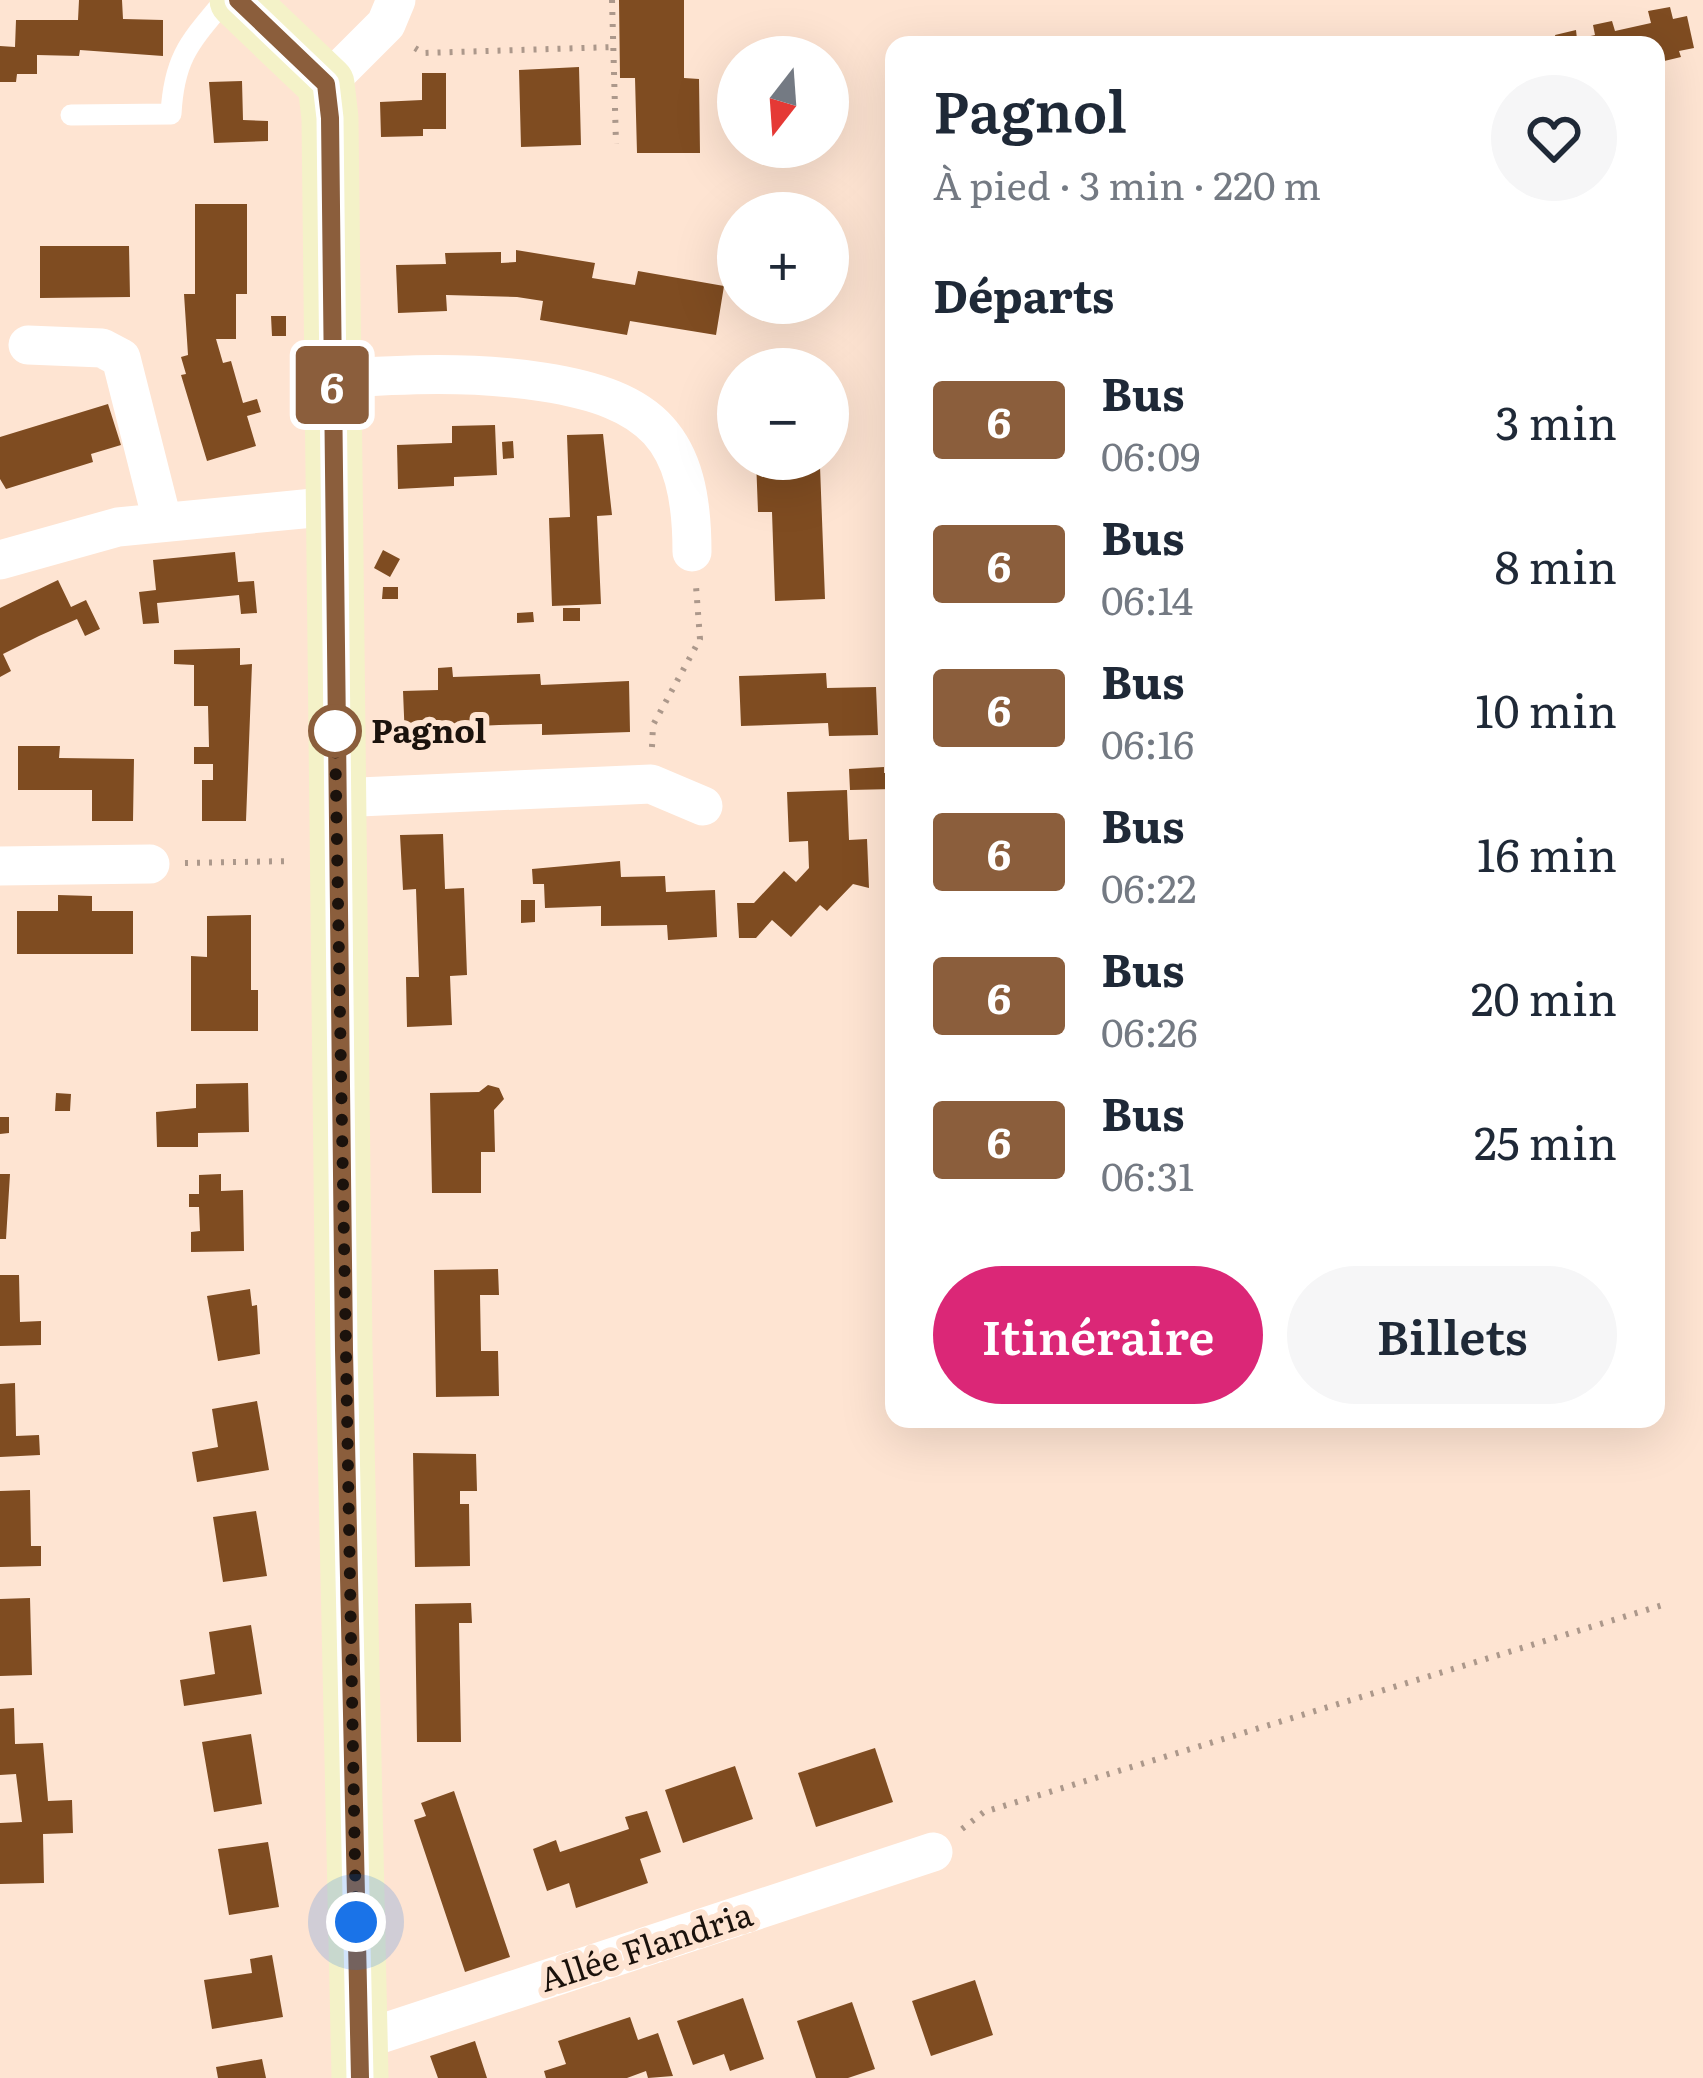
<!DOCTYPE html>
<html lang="fr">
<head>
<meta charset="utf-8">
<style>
  :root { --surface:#fff; --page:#f6f6f7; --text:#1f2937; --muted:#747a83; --accent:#db2777 }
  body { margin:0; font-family:Literata,serif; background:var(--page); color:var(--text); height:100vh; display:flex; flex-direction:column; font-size:45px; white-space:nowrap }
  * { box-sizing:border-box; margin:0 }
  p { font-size:39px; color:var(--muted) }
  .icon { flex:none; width:66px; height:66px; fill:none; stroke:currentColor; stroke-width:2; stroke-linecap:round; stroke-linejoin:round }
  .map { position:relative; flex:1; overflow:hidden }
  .drawer { position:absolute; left:885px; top:36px; width:780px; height:1392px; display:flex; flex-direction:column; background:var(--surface); border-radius:24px; box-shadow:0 12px 48px #0002 }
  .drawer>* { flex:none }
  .badge { padding:0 24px; border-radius:9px; font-size:42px; line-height:78px }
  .needle { width:78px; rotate:197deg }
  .fabs { position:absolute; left:717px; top:36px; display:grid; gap:24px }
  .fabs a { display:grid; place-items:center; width:132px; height:132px; border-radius:50%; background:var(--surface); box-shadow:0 12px 48px #0002; font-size:60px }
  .you { position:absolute; width:60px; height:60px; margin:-30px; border:9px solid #fff; border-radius:50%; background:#1a73e8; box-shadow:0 0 0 18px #1a73e833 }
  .map>.badge { position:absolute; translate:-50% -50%; box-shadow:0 0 0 6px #fff }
  h2 { padding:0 48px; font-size:45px; line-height:108px }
  .round { display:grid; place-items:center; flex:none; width:126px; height:126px; border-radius:63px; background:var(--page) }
  .summary { display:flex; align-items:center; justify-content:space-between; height:204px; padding:0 48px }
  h1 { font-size:57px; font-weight:600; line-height:90px }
  .button { display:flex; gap:24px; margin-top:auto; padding:24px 48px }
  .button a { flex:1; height:138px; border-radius:72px; background:var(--accent); color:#fff; font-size:48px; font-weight:600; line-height:138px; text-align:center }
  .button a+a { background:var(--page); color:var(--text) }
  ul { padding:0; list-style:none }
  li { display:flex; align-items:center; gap:36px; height:144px; padding:0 48px }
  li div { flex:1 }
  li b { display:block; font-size:45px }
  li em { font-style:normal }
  li .badge { min-width:132px; font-weight:700; text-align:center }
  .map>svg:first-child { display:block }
</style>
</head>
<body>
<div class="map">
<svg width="1703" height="2078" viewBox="0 0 1703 2078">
  <rect width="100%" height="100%" fill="#fee4d2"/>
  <path fill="#7f4c21" d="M79,0H122L123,19L163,20V56L80,50L79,56L37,55V74H17L16,82H0V46L15,47L16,20H78Z
    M619,0H684V78L699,79L700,153H637L635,78H620Z
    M1670,7L1673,19L1687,16L1694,48L1679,51L1681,57L1656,63V45H1557L1555,35L1576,30L1577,39L1595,35L1593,25L1612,21L1615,31L1651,23L1648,11Z
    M579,67L581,145L521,147L519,70Z
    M422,73H446V129H423V136L381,137L380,102L422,100Z
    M242,81L243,120L268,121V141L214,143L209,82Z
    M195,204H247V294H236V339H216L223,363L231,361L243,403L257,399L261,412L247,416L256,446L207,461L181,375L186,374L181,357L188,355L184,294H195Z
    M40,246H129L130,297L40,298Z
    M516,250L595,263L592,278L635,285L638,271L724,286L716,335L630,321L627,335L540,320L543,301L517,297L446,295L447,311L398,313L396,265L446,264L445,253L501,252V263L516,262Z
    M271,316H286V336H272Z
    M108,404L121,445L91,454L93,462L6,489L0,479V437Z
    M495,425L497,475L454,477V486L398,489L397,445L452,443V426Z
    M603,434L612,515L597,516L601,604L552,606L549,518L570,517L567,435Z
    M513,441L514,458L503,459L502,442Z
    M756,459H806V467L820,466L825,599L775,601L772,512H758Z
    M383,550L400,559L390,577L374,568Z
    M235,552L238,582L254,581L257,613L241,614L239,595L157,603L159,623L143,624L139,592L156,590L153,560Z
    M58,580L71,607L86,600L100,629L85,636L77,619L39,636L3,654L11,671L0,677V608Z
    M383,587H398V599H382Z
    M563,608H580V621H563Z
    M533,612L534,622L517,623V613Z
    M240,648V665L252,664L246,821H202V780H213V764H194V747H209L208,706H194V665L174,664V650Z
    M452,667L453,677L540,674L541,685L629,681L630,732L542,735V724L499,725L455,727V738L405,740L403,691L438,690V668Z
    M826,673L827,688L876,687L878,735L829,736L828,723L741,726L739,676Z
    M18,746H60L59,758L134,759L133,821H92V790H18Z
    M884,767V773H894V789L850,790L849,769Z
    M847,790L849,840L867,839L869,888L853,884L827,911L820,905L791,937L772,920L756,938H739L737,903H754L784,871L796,882L809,868L808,841L789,842L787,792Z
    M443,834L445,889L464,888L467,975L450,976L452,1025L407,1027L406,977H419L416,889L403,890L400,835Z
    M620,861L621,877L665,876L666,892L715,890L717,937L668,940L667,925L601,926V906L545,908L544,884H533L532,869Z
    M58,895L92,896V911H133V954H17V911H58Z
    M521,900H535V922L521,923Z
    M251,915V990H258V1031H191V956L207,957V916Z
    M248,1083L249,1132L198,1133V1147H157L156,1112L196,1108V1084Z
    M488,1085L499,1088L504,1099L494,1110L495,1152H481V1193H432L430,1093L479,1092Z
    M56,1093L71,1094L70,1111H55Z
    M0,1117H9V1133L0,1134Z
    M0,1174H10L6,1239H0Z
    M221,1174V1191L243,1190L244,1251L191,1252V1232L200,1231L199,1207H189V1194H199V1175Z
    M498,1269L499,1295H480L481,1351H498L499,1396L436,1397L434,1270Z
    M0,1275H19L20,1322L41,1321V1345L0,1346Z
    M250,1289L252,1306L257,1305L260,1354L218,1361L207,1296Z
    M15,1383L16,1436L39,1435L40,1455L0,1457V1384Z
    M257,1401L269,1470L197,1482L192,1452L218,1447L212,1409Z
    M413,1453L476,1454L477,1491H460V1504H469L470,1566L415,1567Z
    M30,1490L31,1546H41V1566L0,1567V1491Z
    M256,1511L267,1576L223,1582L213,1517Z
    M30,1598L32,1675L0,1676V1599Z
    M471,1603L472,1623H459L461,1742H417L415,1604Z
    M251,1625L262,1694L184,1706L180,1680L215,1674L209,1632Z
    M14,1708L15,1744L43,1743L48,1801L72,1800L73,1833L43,1834L44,1883L0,1884V1823L22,1822L16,1774L0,1775V1709Z
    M251,1734L262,1804L214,1812L202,1742Z
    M875,1748L893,1802L816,1827L798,1773Z
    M735,1766L753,1819L683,1843L665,1790Z
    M454,1791L510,1957L465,1972L414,1820L426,1816L421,1803Z
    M647,1811L661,1852L640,1859L648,1883L576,1908L569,1883L547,1891L533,1849L556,1840L560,1852L629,1829L625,1817Z
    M268,1842L279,1907L229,1915L218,1849Z
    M272,1955L283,2017L212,2029L204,1980L252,1973L250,1959Z
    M975,1980L993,2035L931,2056L912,2001Z
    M743,1998L764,2059L730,2071L724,2054L693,2065L677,2021Z
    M852,2002L875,2069L848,2078H816L797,2021Z
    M630,2017L638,2040L658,2033L673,2076L648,2078L646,2071L627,2078H546L544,2071L566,2064L558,2041Z
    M475,2041L487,2078H438L430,2056Z
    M262,2059L266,2078H218L216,2067Z"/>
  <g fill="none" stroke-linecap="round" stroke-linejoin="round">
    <path stroke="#ac988b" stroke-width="6" stroke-dasharray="3 9" stroke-linecap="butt" d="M612,0L616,144
      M415,48L423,53L614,47
      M652,747L653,725L700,639L696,586
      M185,863L292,861
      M962,1829L984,1812L1666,1604"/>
    <path stroke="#fff" stroke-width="21" d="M71,115L171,114C174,57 190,42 225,0"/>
    <path stroke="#fff" stroke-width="39" d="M326,84L386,24L396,0
      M28,345L102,348L121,358L162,520
      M332,379C405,374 471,371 543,382C652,399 692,437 692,552
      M0,560L118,527L334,506
      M337,798L651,784L703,806
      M0,866L150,864
      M359,2041L933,1852"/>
    <path stroke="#f4f2c8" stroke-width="57" d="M238,0L326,84L330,118L344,1350L360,2078"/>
  </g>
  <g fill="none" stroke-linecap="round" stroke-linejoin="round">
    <defs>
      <path id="line" d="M238,0L326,84L330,118L344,1350L360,2078"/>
    </defs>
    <use href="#line" stroke="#fff" stroke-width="27"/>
    <use href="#line" stroke="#8b5e3c" stroke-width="18"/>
    <path stroke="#1b120c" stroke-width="12" stroke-dasharray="0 21.6" d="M335,731L356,1922"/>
  </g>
  <circle fill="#fff" stroke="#8b5e3c" stroke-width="6" cx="335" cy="731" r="24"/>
  <g text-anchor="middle" stroke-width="12" stroke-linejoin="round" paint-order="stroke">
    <g font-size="33" font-weight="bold" fill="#1b120c" stroke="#fee4d2" text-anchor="start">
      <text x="371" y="743">Pagnol</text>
    </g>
    <g font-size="33" fill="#1b120c" stroke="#fee4d2">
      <text transform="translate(646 1947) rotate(-18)" y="12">Allée Flandria</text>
    </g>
  </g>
</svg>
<div class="fabs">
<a><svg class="needle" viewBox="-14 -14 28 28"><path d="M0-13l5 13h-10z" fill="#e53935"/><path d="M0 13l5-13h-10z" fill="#747a83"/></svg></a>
<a>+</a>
<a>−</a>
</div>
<div class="you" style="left:356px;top:1922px"></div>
<b class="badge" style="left:332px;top:385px;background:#8b5e3c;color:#fff">6</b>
<section class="drawer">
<div class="summary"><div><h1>Pagnol</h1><p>À pied · 3 min · 220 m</p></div><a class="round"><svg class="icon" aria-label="heart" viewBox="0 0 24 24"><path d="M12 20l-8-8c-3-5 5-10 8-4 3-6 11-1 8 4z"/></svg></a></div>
<h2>Départs</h2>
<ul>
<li><span class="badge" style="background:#8b5e3c;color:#fff">6</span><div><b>Bus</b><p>06:09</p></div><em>3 min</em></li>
<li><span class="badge" style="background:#8b5e3c;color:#fff">6</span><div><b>Bus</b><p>06:14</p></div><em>8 min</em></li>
<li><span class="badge" style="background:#8b5e3c;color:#fff">6</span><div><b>Bus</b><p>06:16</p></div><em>10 min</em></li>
<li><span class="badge" style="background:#8b5e3c;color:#fff">6</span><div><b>Bus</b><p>06:22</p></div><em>16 min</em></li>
<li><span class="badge" style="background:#8b5e3c;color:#fff">6</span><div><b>Bus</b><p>06:26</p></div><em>20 min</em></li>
<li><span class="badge" style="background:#8b5e3c;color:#fff">6</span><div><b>Bus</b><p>06:31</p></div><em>25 min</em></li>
</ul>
<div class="button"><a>Itinéraire</a><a>Billets</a></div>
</section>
</div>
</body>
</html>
